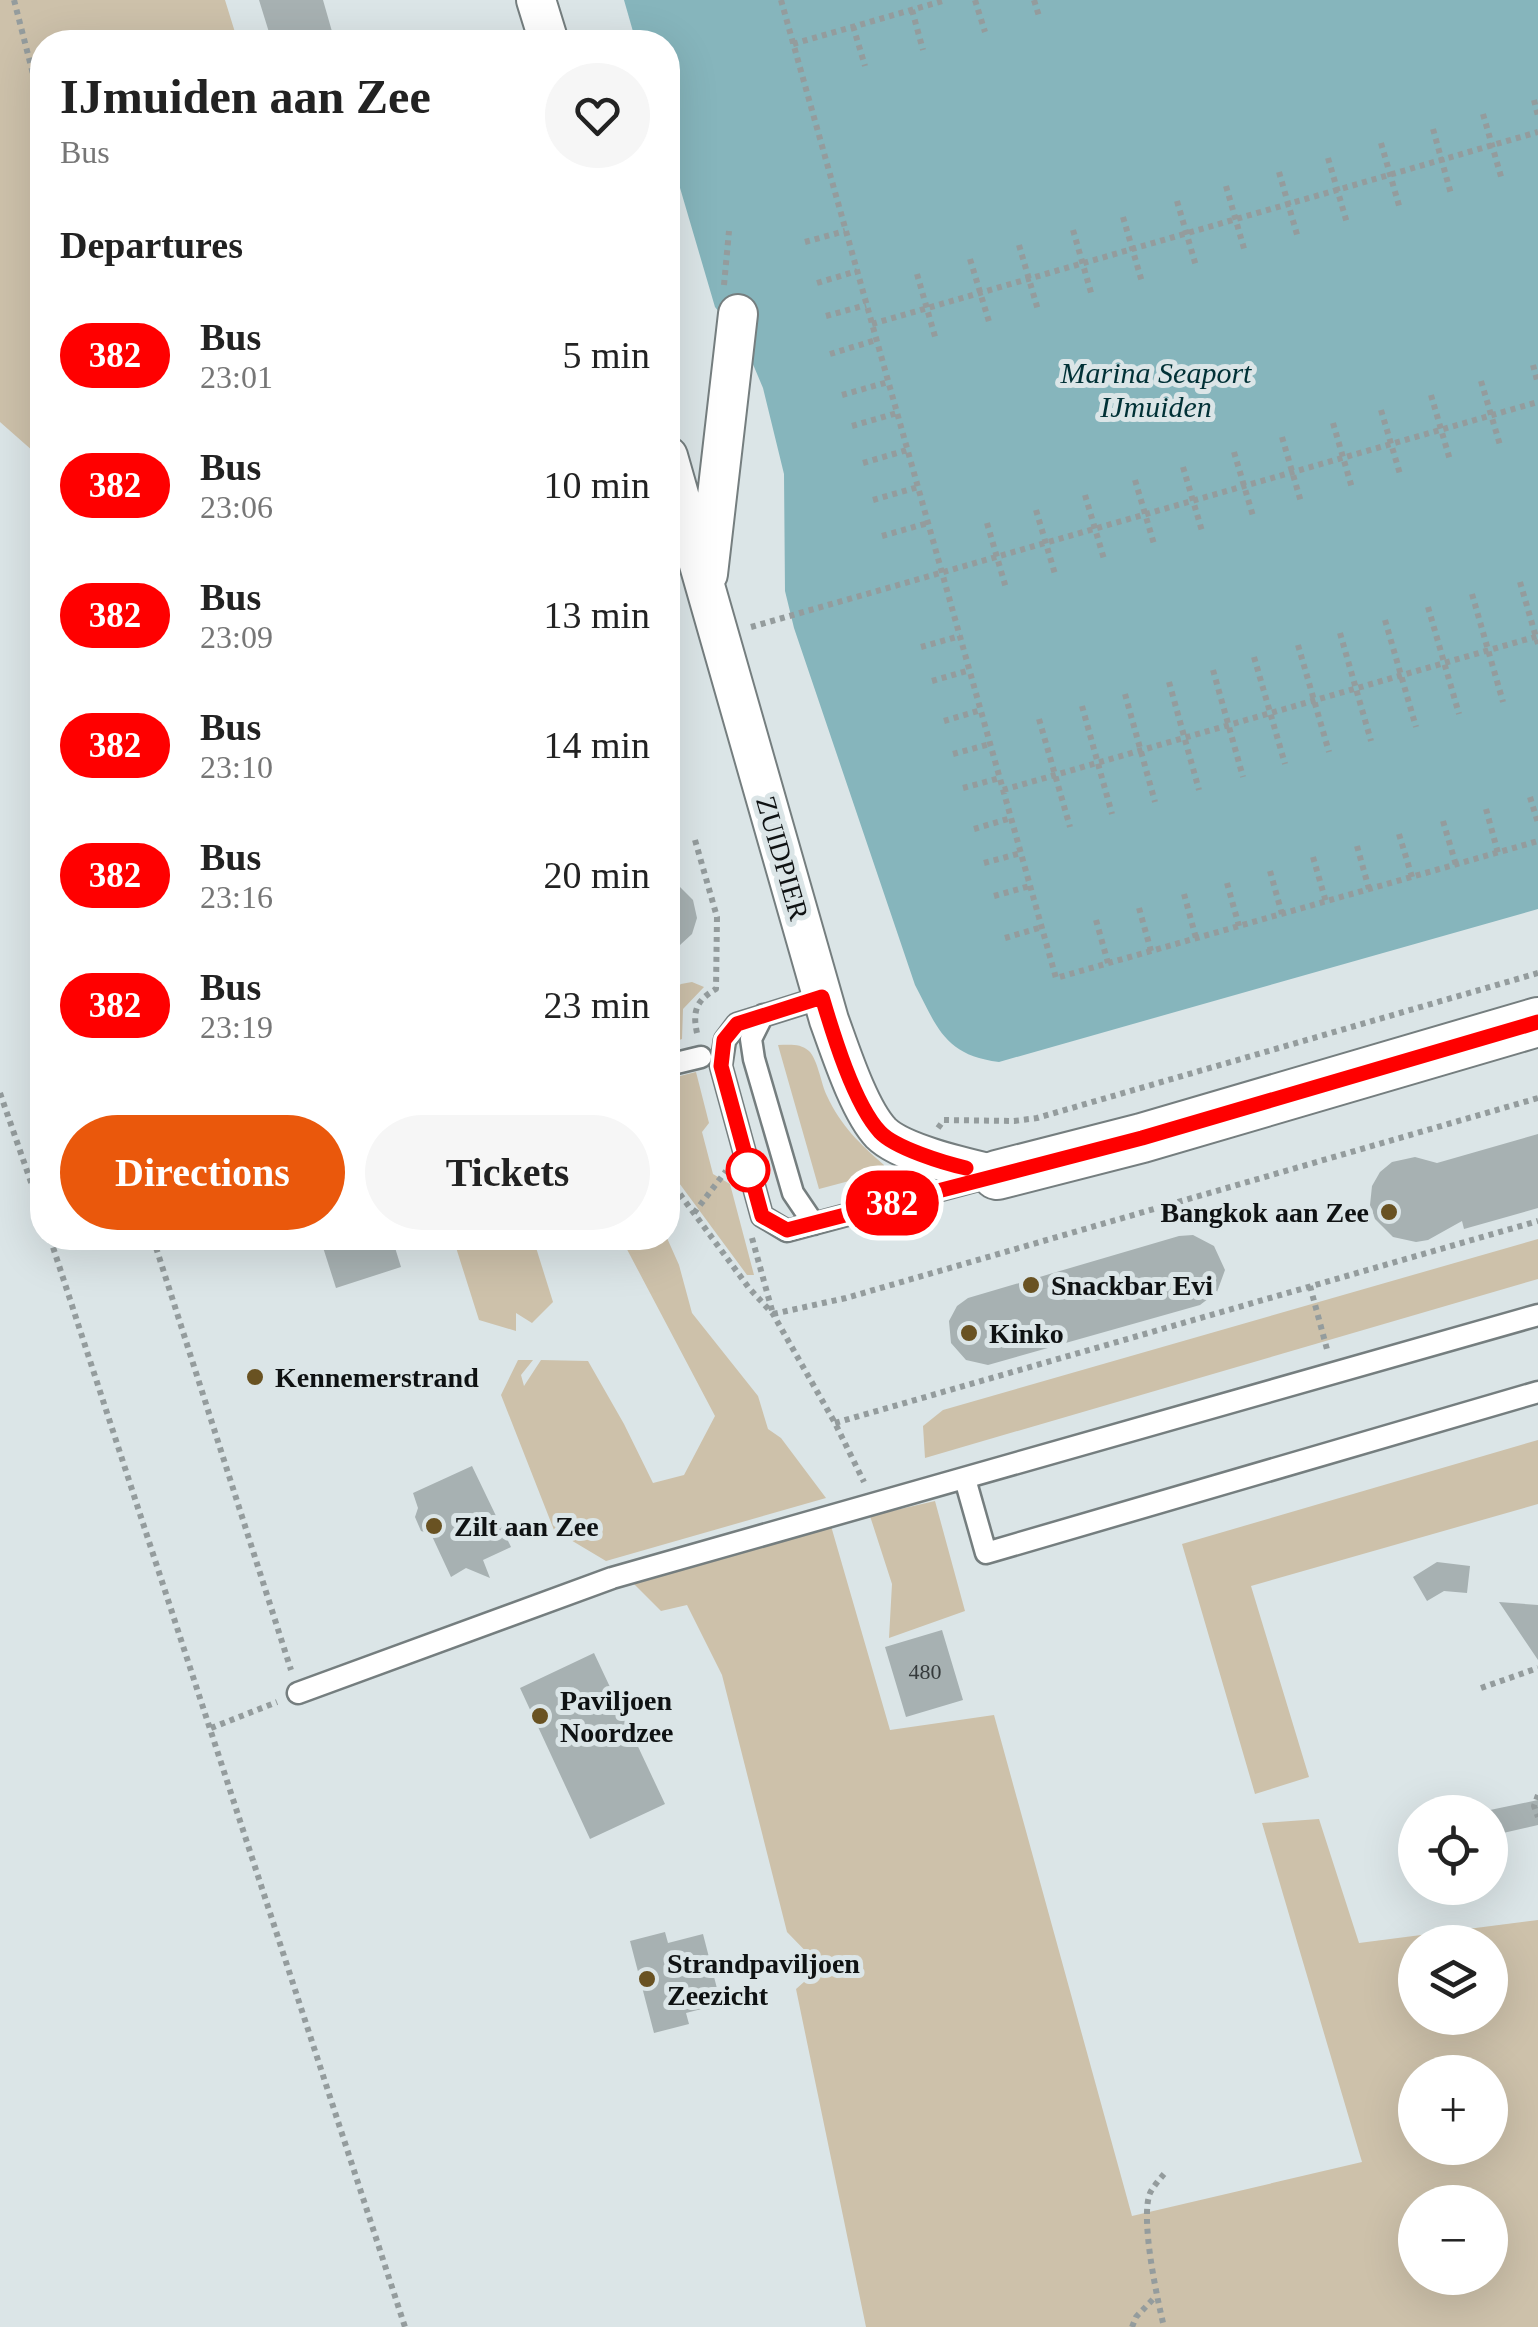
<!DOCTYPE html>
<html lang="en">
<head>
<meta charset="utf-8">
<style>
  :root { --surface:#fff; --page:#f6f6f6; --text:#222; --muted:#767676; --accent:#ea580c }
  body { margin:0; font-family:"Times New Roman",serif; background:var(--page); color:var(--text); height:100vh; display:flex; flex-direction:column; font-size:38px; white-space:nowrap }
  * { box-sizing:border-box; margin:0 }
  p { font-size:32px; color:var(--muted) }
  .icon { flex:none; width:55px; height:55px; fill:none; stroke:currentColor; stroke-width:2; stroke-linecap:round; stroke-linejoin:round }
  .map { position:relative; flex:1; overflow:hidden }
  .drawer { position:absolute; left:30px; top:30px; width:650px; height:1220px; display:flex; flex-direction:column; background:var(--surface); border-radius:40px; box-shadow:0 10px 40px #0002 }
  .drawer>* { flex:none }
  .badge { padding:0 20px; border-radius:32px; font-size:35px; line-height:65px }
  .buttons { position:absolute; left:1398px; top:1795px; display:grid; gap:20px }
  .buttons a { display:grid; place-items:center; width:110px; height:110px; border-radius:50%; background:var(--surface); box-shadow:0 10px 40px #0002; font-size:50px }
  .map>.badge { position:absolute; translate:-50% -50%; box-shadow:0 0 0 5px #fff }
  h2 { padding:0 30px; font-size:38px; line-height:90px }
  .round { display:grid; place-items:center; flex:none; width:105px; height:105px; border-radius:52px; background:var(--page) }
  .headline { display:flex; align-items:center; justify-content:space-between; height:170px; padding:0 30px }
  h1 { font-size:48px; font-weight:800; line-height:75px }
  .primary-button { display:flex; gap:20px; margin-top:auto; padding:20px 30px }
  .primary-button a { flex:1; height:115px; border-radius:60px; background:var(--accent); color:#fff; font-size:40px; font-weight:800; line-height:115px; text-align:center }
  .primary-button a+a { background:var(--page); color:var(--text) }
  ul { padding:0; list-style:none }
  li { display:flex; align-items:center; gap:30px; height:130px; padding:0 30px }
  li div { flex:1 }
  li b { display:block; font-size:38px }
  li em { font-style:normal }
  li .badge { min-width:110px; font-weight:700; text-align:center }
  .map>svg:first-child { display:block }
</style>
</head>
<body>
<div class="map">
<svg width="1538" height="2327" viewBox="0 0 1538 2327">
  <rect width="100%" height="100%" fill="#dbe5e7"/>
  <path fill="#cdc1aa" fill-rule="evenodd" d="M0,0H225L238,42H42V459L0,422Z
    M692,982L704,987L683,1009L682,1039L668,1044V994L681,984Z
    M778,1045C789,1045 800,1043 809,1051C818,1060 821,1084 827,1096C841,1126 860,1144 884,1165L883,1172L819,1189Z
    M696,1072L709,1123L702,1132L713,1174L730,1184L754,1275H747L668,1168V1079Z
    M453,1238H533L553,1302L532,1323L516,1313V1331L479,1320Z
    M621,1238H667L679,1265L692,1313L758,1396L768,1429L781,1438L826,1498L606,1561L554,1530L501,1395L518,1360H533L521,1375L524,1386L541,1360L588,1361L624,1424L653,1483L684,1475L715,1416Z
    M1538,1239V1279L925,1458L923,1426L943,1410Z
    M1538,1440V1504L1251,1586L1309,1777L1255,1794L1182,1544Z
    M935,1501L965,1611L889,1638L892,1584L870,1516Z
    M831,1526L890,1730L994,1715L1132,2216L1362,2162L1262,1823L1319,1819L1359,1943L1538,1920V2327H866L796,1989L821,1967L787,1932L722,1675L687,1605L661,1611L630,1580ZM1415,1942H1490V2018H1415ZM1415,2072H1490V2148H1415ZM1415,2202H1490V2278H1415Z"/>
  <path fill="#86b5bc" d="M624,0H1538V909L999,1062C945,1055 938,1029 915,985L794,628L785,591L784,474L763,388L744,343L715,307L668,147V42H636Z"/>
  <path fill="#a7b1b2" d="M259,0H323L335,42H272Z
    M668,875L693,900L697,918L692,934L668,956Z
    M1538,1134V1208L1464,1229L1462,1221L1428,1240L1416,1242L1393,1237L1375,1219L1370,1205L1372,1186L1380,1172L1392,1162L1415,1157L1437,1163Z
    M1193,1235L1214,1246L1225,1270L1217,1292L1200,1305L988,1365L966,1360L951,1343L949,1321L957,1306L968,1298L1179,1236Z
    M320,1238H392L401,1267L336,1288Z
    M472,1466L511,1547L483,1560L490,1578L466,1568L451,1577L431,1534L421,1531L415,1517L418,1508L413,1493Z
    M1437,1562L1470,1566L1467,1593L1444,1591L1427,1601L1413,1577Z
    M1499,1602L1538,1605V1660Z
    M942,1630L963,1700L906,1717L885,1647Z
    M594,1653L665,1804L590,1839L520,1688Z
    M1538,1800V1825L1490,1836V1810Z
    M665,1932L668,1943L703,1934L721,2004L686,2013L689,2024L654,2033L630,1941Z"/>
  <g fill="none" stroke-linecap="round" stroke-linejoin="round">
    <defs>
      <path id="service" d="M823,997L737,1024L725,1040L721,1066L762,1216L787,1231L985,1178
        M763,1015L751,1039L754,1059L793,1193L814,1224
        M668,1065L701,1057
        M965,1479L986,1553L1538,1392
        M298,1693L612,1578L1538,1315"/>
      <path id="minor" d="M536,0L549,42
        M668,456L829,1020C840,1050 859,1110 881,1133C902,1154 967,1168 997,1175
        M708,574L738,314"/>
      <path id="tertiary" d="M997,1175L1142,1138L1538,1022"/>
    </defs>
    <use href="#service" stroke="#757e7f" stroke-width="25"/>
    <use href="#minor" stroke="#757e7f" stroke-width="42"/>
    <use href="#tertiary" stroke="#757e7f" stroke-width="52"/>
    <path stroke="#949c9d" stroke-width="6" stroke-dasharray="5 5" stroke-linecap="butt" d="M14,0L42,109
      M781,0L1056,978L1538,841
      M975,0L985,32
      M1034,0L1039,16
      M912,10L923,50
      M853,26L865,66
      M793,44L946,0
      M1534,100L1538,116
      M1483,114L1502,180
      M1433,129L1451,194
      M1381,143L1400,209
      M1328,158L1347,223
      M1279,172L1298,238
      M1226,186L1245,252
      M1177,201L1196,266
      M1123,217L1142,282
      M1073,230L1092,296
      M805,242L845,231
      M1019,245L1038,310
      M970,259L990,325
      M917,274L936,340
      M817,283L857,271
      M724,285L729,231
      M826,316L866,305
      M872,324L1538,132
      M830,354L876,340
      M1533,365L1538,384
      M1481,381L1500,445
      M842,395L888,382
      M1431,395L1450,460
      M1381,410L1400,474
      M1333,423L1352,488
      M852,426L897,413
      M1282,437L1301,502
      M1234,452L1253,516
      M863,463L907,450
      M1183,467L1202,531
      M1135,480L1154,544
      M1085,495L1104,559
      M873,500L918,487
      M1036,510L1055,574
      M987,523L1006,588
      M882,536L928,523
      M1520,582L1538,644
      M1472,594L1503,702
      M1428,607L1459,714
      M1385,620L1416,727
      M751,627L1538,402
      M1340,633L1371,741
      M1298,645L1329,752
      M921,647L960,636
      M1254,657L1285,764
      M1213,670L1243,777
      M932,681L970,670
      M1169,682L1199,790
      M1125,694L1155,802
      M1082,706L1112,814
      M1039,719L1070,827
      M944,721L981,710
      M953,754L990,744
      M963,788L1000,778
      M1003,790L1538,636
      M1530,797L1538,823
      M1486,809L1498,853
      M1443,821L1456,865
      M974,829L1011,818
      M1399,834L1412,877
      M695,840L717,917L716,989C697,1000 692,1010 697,1033
      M1357,846L1369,889
      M1313,857L1326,902
      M984,863L1021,853
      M1270,871L1282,914
      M1227,883L1239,926
      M1184,894L1196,938
      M994,896L1030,886
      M1139,908L1151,951
      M1096,920L1108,963
      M1005,938L1042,927
      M0,1093L42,1214
      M938,1128L944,1120L1014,1121L1037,1118L1538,973
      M668,1178L749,1288L773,1314L835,1423L864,1482
      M694,1213L726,1171
      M50,1238L405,2327
      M153,1238L291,1670
      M752,1238L773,1314
      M1310,1286L1328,1353
      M773,1314L846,1298L1538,1098
      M835,1423L1538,1221
      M1481,1688L1538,1668
      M211,1728L277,1702
      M1538,1795L1534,1806L1538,1817
      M1164,2174C1159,2180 1153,2187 1150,2193C1140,2219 1157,2298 1164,2327
      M1132,2327L1136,2317L1156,2296"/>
    <use href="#service" stroke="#fff" stroke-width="20"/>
    <use href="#minor" stroke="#fff" stroke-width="38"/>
    <use href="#tertiary" stroke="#fff" stroke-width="48"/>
  </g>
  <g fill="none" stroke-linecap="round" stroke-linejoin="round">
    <defs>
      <path id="line" d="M966,1168C944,1163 895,1148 880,1132C854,1104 833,1034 822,997L737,1024L724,1040L721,1066L762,1216L787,1230L1142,1138L1538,1022"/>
    </defs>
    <use href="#line" stroke="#fff" stroke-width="22"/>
    <use href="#line" stroke="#f00" stroke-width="15"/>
  </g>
  <circle fill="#fff" stroke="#f00" stroke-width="5" cx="748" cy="1170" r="20"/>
  <g fill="#695222" stroke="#dbe5e7" stroke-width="4">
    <circle cx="1389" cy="1212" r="10"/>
    <circle cx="1031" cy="1285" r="10"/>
    <circle cx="969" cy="1333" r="10"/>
    <circle cx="255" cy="1377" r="10"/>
    <circle cx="434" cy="1526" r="10"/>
    <circle cx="540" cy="1716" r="10"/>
    <circle cx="647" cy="1979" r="10"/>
  </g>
  <g text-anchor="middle" stroke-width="10" stroke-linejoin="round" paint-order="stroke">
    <g font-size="22" fill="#353a3b">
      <text x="925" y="1679">480</text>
    </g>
    <g font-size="28" fill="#0f1213" stroke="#dbe5e7">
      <text transform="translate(783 858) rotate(74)" y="10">ZUIDPIER</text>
    </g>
    <g font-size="28" font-weight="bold" fill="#0f1213" stroke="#dbe5e7" text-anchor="start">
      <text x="1369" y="1222" text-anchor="end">Bangkok aan Zee</text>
      <text x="1051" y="1295">Snackbar Evi</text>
      <text x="989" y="1343">Kinko</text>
      <text x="275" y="1387">Kennemerstrand</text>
      <text x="454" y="1536">Zilt aan Zee</text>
      <text x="560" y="1710">Paviljoen<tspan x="560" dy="32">Noordzee</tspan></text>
      <text x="667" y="1973">Strandpaviljoen<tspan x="667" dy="32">Zeezicht</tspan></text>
    </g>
    <g font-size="30" font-style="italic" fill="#013136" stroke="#dbe5e7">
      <text x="1156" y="383">Marina Seaport<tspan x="1156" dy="34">IJmuiden</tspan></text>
    </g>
  </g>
</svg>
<div class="buttons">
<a><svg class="icon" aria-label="locate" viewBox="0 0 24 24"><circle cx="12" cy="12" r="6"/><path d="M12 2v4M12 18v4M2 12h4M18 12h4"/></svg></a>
<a><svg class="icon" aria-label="layers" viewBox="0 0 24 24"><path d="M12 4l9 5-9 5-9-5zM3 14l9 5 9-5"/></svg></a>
<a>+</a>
<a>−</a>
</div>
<b class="badge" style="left:892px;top:1203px;background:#f00;color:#fff">382</b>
<section class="drawer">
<div class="headline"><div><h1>IJmuiden aan Zee</h1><p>Bus</p></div><a class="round"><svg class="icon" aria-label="heart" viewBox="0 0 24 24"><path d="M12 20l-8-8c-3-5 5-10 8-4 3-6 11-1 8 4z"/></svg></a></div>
<h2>Departures</h2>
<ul>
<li><span class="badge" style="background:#f00;color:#fff">382</span><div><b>Bus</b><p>23:01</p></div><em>5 min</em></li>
<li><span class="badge" style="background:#f00;color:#fff">382</span><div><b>Bus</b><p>23:06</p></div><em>10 min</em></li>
<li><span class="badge" style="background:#f00;color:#fff">382</span><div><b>Bus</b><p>23:09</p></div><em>13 min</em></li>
<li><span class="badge" style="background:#f00;color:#fff">382</span><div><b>Bus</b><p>23:10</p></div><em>14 min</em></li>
<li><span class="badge" style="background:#f00;color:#fff">382</span><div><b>Bus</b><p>23:16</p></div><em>20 min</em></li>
<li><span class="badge" style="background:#f00;color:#fff">382</span><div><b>Bus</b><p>23:19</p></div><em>23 min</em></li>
</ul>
<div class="primary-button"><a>Directions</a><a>Tickets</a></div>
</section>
</div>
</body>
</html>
